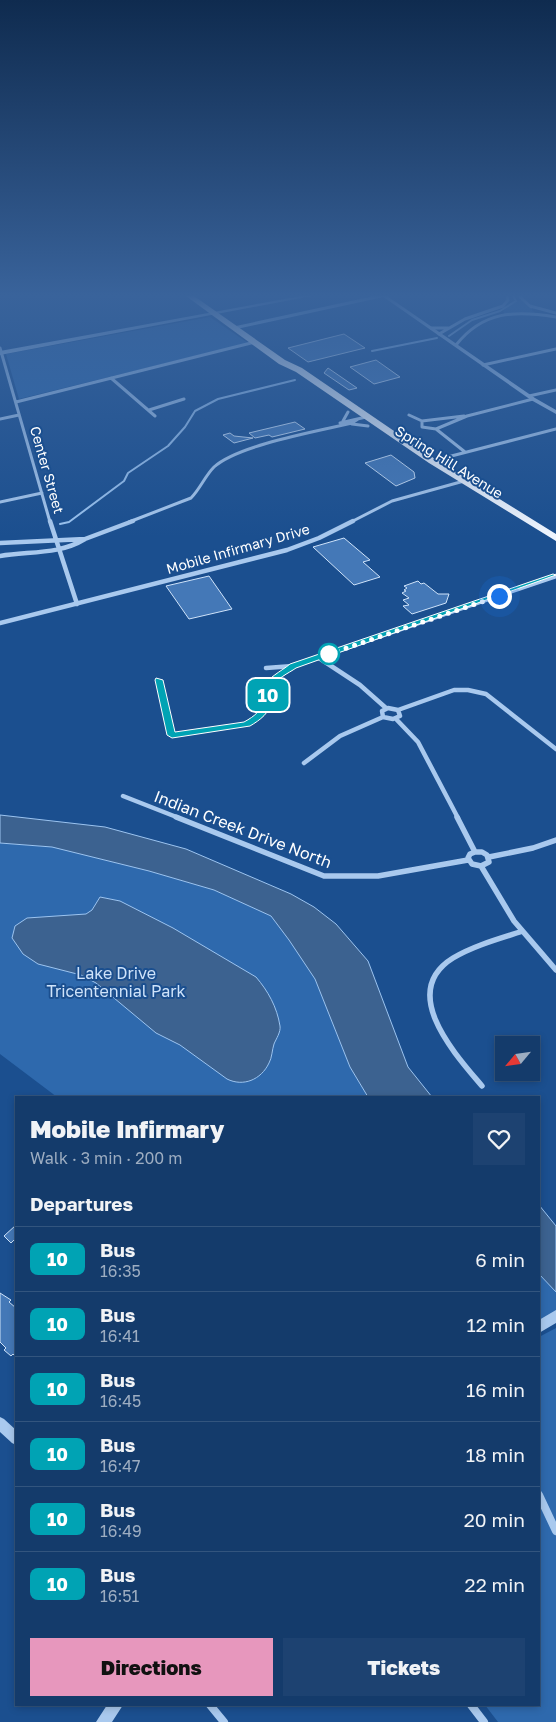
<!DOCTYPE html>
<html lang="en">
<head>
<meta charset="utf-8">
<style>
  :root { --surface:#143b6b; --page:#1d4271; --text:#f1f3f6; --muted:#9dadc1; --line:#33557e; --accent:#e797bd }
  body { margin:0; font-family:"Golos Text",sans-serif; background:var(--page); color:var(--text); height:100vh; display:flex; flex-direction:column; font-size:19px; white-space:nowrap }
  * { box-sizing:border-box; margin:0 }
  p { font-size:16px; color:var(--muted) }
  .icon { flex:none; width:28px; height:28px; fill:none; stroke:currentColor; stroke-width:2; stroke-linecap:round; stroke-linejoin:round }
  .map { position:relative; flex:1; overflow:hidden }
  .sheet { position:absolute; left:15px; top:1096px; width:525px; height:610px; display:flex; flex-direction:column; background:var(--surface); border-radius:0px; box-shadow:0 2px 8px #0003,0 0 0 1px var(--line) }
  .sheet>* { flex:none }
  .badge { padding:0 10px; border-radius:8px; font-size:18px; line-height:32px }
  .needle { width:32px; rotate:241deg }
  .controls { position:absolute; left:495px; top:1036px; display:grid; gap:10px }
  .controls a { display:grid; place-items:center; width:45px; height:45px; border-radius:0px; background:var(--surface); box-shadow:0 2px 8px #0003,0 0 0 1px var(--line); font-size:25px }
  .you { position:absolute; width:25px; height:25px; margin:-12px; border:4px solid #fff; border-radius:50%; background:#1a73e8; box-shadow:0 0 0 8px #1a73e833 }
  .map>.badge { position:absolute; translate:-50% -50%; box-shadow:0 0 0 2px #fff }
  h2 { padding:0 15px; font-size:19px; line-height:45px }
  .round { display:grid; place-items:center; flex:none; width:52px; height:52px; border-radius:0px; background:var(--page) }
  .summary { display:flex; align-items:center; justify-content:space-between; height:85px; padding:0 15px }
  h1 { font-size:24px; font-weight:800; line-height:38px }
  .button { display:flex; gap:10px; margin-top:auto; padding:10px 15px }
  .button a { flex:1; height:58px; border-radius:0px; background:var(--accent); color:#111; font-size:20px; font-weight:800; line-height:58px; text-align:center }
  .button a+a { background:var(--page); color:var(--text) }
  ul { padding:0; list-style:none }
  li { display:flex; align-items:center; gap:15px; height:65px; padding:0 15px; border-top:1px solid var(--line) }
  li div { flex:1 }
  li b { display:block; font-size:19px }
  li em { font-style:normal }
  li .badge { min-width:55px; font-weight:700; text-align:center }
  .map>svg:first-child { display:block }
</style>
</head>
<body>
<div class="map">
<svg width="556" height="1722" viewBox="0 0 556 1722">
  <rect width="100%" height="100%" fill="#1b4f8f"/>
  <path fill="#2e69ad" d="M523,300L536,314L506,316L503,311L516,301Z
    M210,317L248,343L19,399L6,354Z
    M0,843L52,847L149,871L214,890L271,916L289,940L315,979L350,1067L368,1097H57L0,1054Z
    M539,1274L556,1292V1316L539,1327Z
    M556,1328V1722H498L485,1705H539V1337Z"/>
  <path fill="#3c6290" stroke="#9cc4f0" d="M0,815L105,827L186,849L291,894L314,907L336,924L368,961L408,1067L432,1097H368L350,1067L315,979L289,940L271,916L214,890L149,871L52,847L0,843Z
    M100,897L120,901L173,928L256,977C268,991 277,1007 280,1026C281,1032 276,1039 274,1044C272,1050 272,1058 269,1063C261,1080 243,1087 227,1079L180,1045L156,1033L96,983L81,975L38,964L23,954L12,938L15,926L27,918L86,914L92,910Z
    M539,1205L556,1226V1292L539,1274Z"/>
  <g fill="none" stroke-linecap="round" stroke-linejoin="round">
    <path stroke="#9cc4f0" stroke-width="2" d="M449,336L472,320L500,311L516,301L513,296
      M372,351L437,338
      M60,524L69,522L124,481L128,473L168,446L185,427L195,411L218,399L295,380"/>
  </g>
  <path fill="#4478b7" stroke="#cfe3fa" d="M344,334L365,348L308,362L288,348Z
    M376,360L400,377L374,384L350,367Z
    M328,368L357,388L349,390L324,373Z
    M295,422L305,429L272,437L269,435L255,438L249,433Z
    M230,433L234,436L253,438L234,443L223,435Z
    M391,455L414,472L415,478L396,486L365,463Z
    M344,538L370,560L363,562L380,577L354,585L313,547Z
    M209,576L232,609L189,619L166,586Z
    M418,581L421,584L424,583L438,594H449L446,603L412,614L403,606L409,605L403,600L409,598L402,593L406,591L404,590L407,588L404,586Z
    M16,1225V1238L11,1243L4,1236Z
    M0,1293L11,1300L9,1302L16,1308V1357L13,1354L11,1356L4,1350L6,1348L0,1342Z"/>
  <g fill="none" stroke-linecap="round" stroke-linejoin="round">
    <path stroke="#a9c9ee" stroke-width="3" d="M519,296L531,307
      M530,306L556,313
      M234,328L381,296
      M431,328H448
      M439,334L465,319L503,306L508,300L507,296
      M456,345C483,311 515,310 556,317
      M0,348L50,522
      M483,365L556,349
      M111,378L155,416
      M529,396L556,390
      M16,402L255,342
      M149,410L184,399
      M409,415L422,421
      M0,419L19,415
      M343,421L348,412
      M422,421V427L436,429L467,416L533,399
      M422,421L464,416
      M340,423L366,417
      M352,424L368,426
      M436,429L465,452
      M432,461L556,429
      M0,502L42,493
      M129,522L191,498C200,489 205,476 214,467C238,445 318,431 352,423L358,419
      M351,522L392,501L464,481"/>
    <path stroke="#a9c9ee" stroke-width="4.5" d="M50,521L77,604
      M85,539L133,521
      M0,543L85,539C59,555 29,551 0,556
      M0,623L287,550L319,538L353,521
      M319,658L360,685L386,708
      M266,668L293,666L556,576
      M268,688L274,680L291,668
      M388,708L398,710L400,716L393,719L383,717L382,711Z
      M398,710L454,690H468L486,694L556,749
      M396,719L418,742L458,818
      M304,763L340,736L383,717
      M123,796L179,818"/>
    <path stroke="#a9c9ee" stroke-width="5.5" d="M176,817L324,876H378L468,860
      M457,817L475,852
      M475,852H482L487,855L489,862L481,866L472,864L468,858L470,854Z
      M489,857L533,848L556,840
      M481,866L514,921L556,970
      M482,1086C455,1054 398,992 453,958C473,946 498,939 520,932"/>
    <path stroke="#a9c9ee" stroke-width="8" d="M539,1495L556,1531
      M210,1705L224,1722
      M471,1705L484,1722"/>
    <path fill="#a9c9ee" fill-rule="evenodd" d="M301,296H312L0,355V351Z
      M382,296H387L535,398L556,410V414L531,400Z
      M556,1310V1323L539,1333V1320Z
      M0,1417L4,1419L16,1430V1445L12,1443L0,1432Z
      M107,1705H123L112,1722H96Z"/>
    <path fill="#f0f6ff" fill-rule="evenodd" d="M186,296H194L285,360L302,368L435,459L556,534V541L429,463L296,372L279,364Z"/>
  </g>
  <linearGradient id="sky" x2="0" y2="1"><stop stop-color="#0f2b4f"/><stop offset="0.55" stop-color="#39639b"/><stop offset="1" stop-color="#39639b" stop-opacity="0"/></linearGradient>
  <rect width="556" height="537" fill="url(#sky)"/>
  <path fill="#00a3b4" stroke="#fff" d="M553,574L556,575L296,668C289,673 275,679 272,688C271,692 273,696 272,700C270,713 260,720 250,726L172,738L167,735L155,680L156,678L163,680L175,732L244,722C255,716 263,710 263,697C264,695 263,692 263,689C266,678 282,671 290,664Z"/>
  <g fill="none" stroke-linecap="round" stroke-linejoin="round">
    <path stroke="#fff" stroke-width="5" stroke-dasharray="0 9" d="M329,654L499,596"/>
  </g>
  <circle fill="#fff" stroke="#00a3b4" stroke-width="2.5" cx="329" cy="654" r="10"/>
  <g text-anchor="middle" stroke-width="4" stroke-linejoin="round" paint-order="stroke">
    <g font-size="14" fill="#fff" stroke="#1b4f8f">
      <text transform="translate(449 462) rotate(32)" y="5">Spring Hill Avenue</text>
      <text transform="translate(47 470) rotate(74)" y="5">Center Street</text>
      <text transform="translate(238 549) rotate(-16)" y="5">Mobile Infirmary Drive</text>
    </g>
    <g font-size="16" fill="#fff" stroke="#1b4f8f">
      <text transform="translate(243 829) rotate(21)" y="6">Indian Creek Drive North</text>
    </g>
    <g font-size="16" fill="#cfe3fa" stroke="#1b4f8f">
      <text x="116" y="979">Lake Drive<tspan x="116" dy="18">Tricentennial Park</tspan></text>
    </g>
  </g>
</svg>
<div class="controls">
<a><svg class="needle" viewBox="-14 -14 28 28"><path d="M0-13l5 13h-10z" fill="#e53935"/><path d="M0 13l5-13h-10z" fill="#9dadc1"/></svg></a>
</div>
<div class="you" style="left:499px;top:596px"></div>
<b class="badge" style="left:268px;top:695px;background:#00a3b4;color:#fff">10</b>
<section class="sheet">
<div class="summary"><div><h1>Mobile Infirmary</h1><p>Walk · 3 min · 200 m</p></div><a class="round"><svg class="icon" aria-label="heart" viewBox="0 0 24 24"><path d="M12 20l-8-8c-3-5 5-10 8-4 3-6 11-1 8 4z"/></svg></a></div>
<h2>Departures</h2>
<ul>
<li><span class="badge" style="background:#00a3b4;color:#fff">10</span><div><b>Bus</b><p>16:35</p></div><em>6 min</em></li>
<li><span class="badge" style="background:#00a3b4;color:#fff">10</span><div><b>Bus</b><p>16:41</p></div><em>12 min</em></li>
<li><span class="badge" style="background:#00a3b4;color:#fff">10</span><div><b>Bus</b><p>16:45</p></div><em>16 min</em></li>
<li><span class="badge" style="background:#00a3b4;color:#fff">10</span><div><b>Bus</b><p>16:47</p></div><em>18 min</em></li>
<li><span class="badge" style="background:#00a3b4;color:#fff">10</span><div><b>Bus</b><p>16:49</p></div><em>20 min</em></li>
<li><span class="badge" style="background:#00a3b4;color:#fff">10</span><div><b>Bus</b><p>16:51</p></div><em>22 min</em></li>
</ul>
<div class="button"><a>Directions</a><a>Tickets</a></div>
</section>
</div>
</body>
</html>
